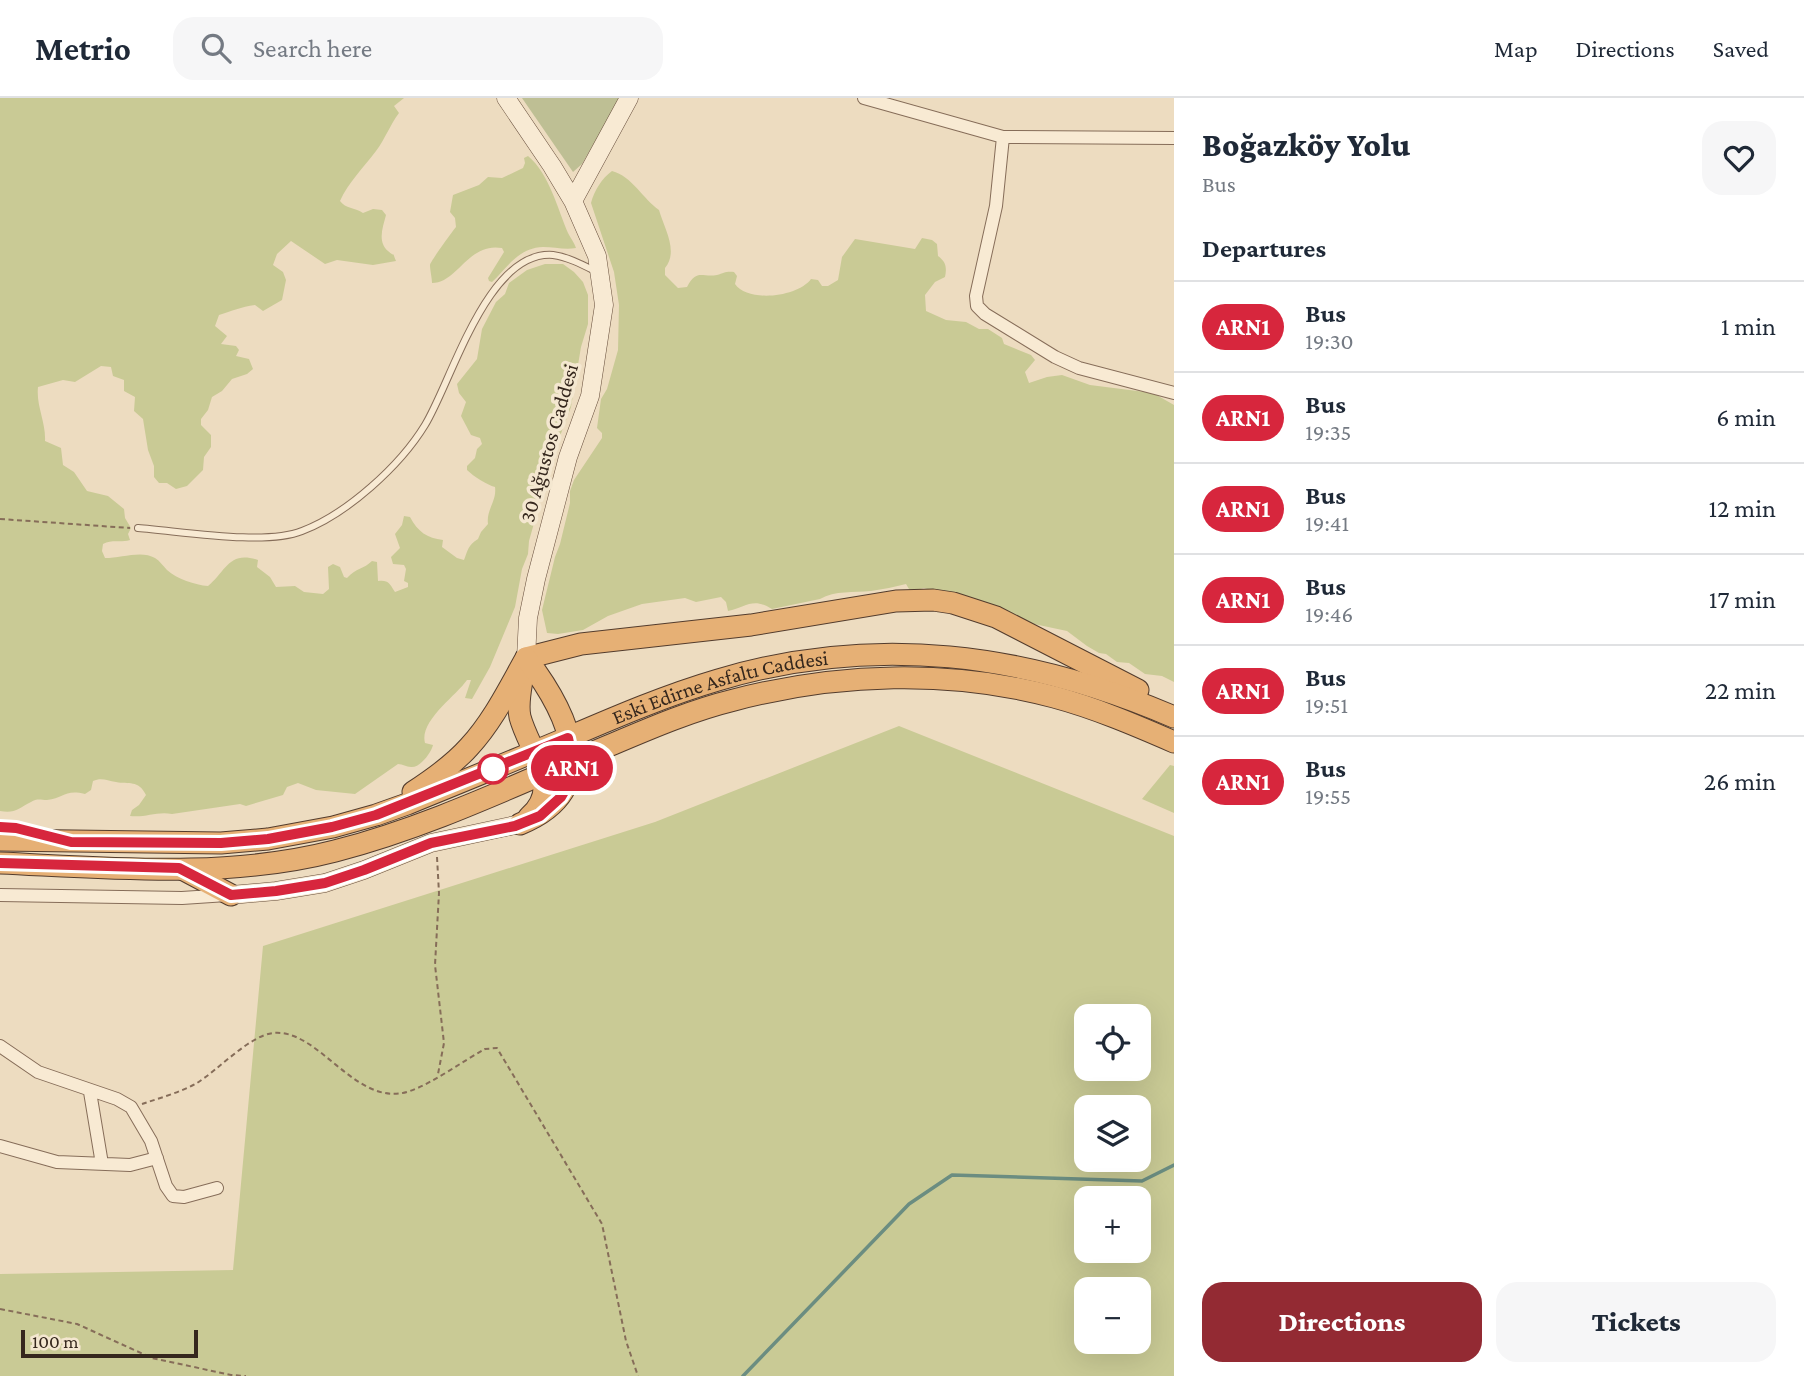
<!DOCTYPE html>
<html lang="en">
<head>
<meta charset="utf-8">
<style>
  :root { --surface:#fff; --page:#f6f6f7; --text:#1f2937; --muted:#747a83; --line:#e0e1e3; --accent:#932a33 }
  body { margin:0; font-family:"Crimson Pro",serif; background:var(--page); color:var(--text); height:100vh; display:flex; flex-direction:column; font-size:26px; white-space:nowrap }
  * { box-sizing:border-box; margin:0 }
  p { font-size:23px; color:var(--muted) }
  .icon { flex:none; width:38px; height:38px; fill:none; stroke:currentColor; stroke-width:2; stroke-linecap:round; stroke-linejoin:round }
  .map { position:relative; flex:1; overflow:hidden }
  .panel { display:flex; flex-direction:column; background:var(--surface); width:630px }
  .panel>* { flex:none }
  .badge { padding:0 14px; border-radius:23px; font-size:24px; line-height:46px }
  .controls { position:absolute; left:1074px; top:906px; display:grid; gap:14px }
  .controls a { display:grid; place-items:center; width:77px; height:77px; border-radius:14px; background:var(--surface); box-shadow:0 7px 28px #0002; font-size:35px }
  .scale { position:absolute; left:21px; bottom:18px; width:177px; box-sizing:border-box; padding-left:7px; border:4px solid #35271d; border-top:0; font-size:19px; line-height:24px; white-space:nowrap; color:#35271d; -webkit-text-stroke:5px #f4e7d0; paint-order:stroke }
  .map>.badge { position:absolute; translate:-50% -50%; box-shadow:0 0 0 4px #fff }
  h2 { padding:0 28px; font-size:26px; line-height:63px }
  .round { display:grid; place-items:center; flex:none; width:74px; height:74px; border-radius:21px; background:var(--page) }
  .head { display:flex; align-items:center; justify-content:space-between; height:119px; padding:0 28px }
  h1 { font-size:33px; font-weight:800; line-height:52px }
  .primary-button { display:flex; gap:14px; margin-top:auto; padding:14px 28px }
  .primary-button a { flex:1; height:80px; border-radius:21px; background:var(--accent); color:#fff; font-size:28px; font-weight:800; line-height:80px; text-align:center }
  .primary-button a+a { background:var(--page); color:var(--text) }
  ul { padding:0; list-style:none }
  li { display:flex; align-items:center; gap:21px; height:91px; padding:0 28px; border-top:2px solid var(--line) }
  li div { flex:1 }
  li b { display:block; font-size:26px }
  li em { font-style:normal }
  li .badge { min-width:77px; font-weight:700; text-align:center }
  header { display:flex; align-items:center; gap:42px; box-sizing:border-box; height:98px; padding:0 35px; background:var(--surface); border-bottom:2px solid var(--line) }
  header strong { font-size:33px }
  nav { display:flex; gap:38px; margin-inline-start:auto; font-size:24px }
  .search { width:490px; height:63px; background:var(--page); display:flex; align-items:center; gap:18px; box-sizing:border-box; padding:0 24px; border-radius:21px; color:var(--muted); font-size:26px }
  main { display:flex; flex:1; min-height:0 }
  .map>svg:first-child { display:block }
</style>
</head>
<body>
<header>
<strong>Metrio</strong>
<div class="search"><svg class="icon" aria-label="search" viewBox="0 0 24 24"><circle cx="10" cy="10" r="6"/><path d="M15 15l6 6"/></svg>Search here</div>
<nav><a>Map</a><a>Directions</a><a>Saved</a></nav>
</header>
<main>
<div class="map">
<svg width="1174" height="1278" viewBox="0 0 1174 1278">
  <rect width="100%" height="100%" fill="#eddcc0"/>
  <path fill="#c9ca95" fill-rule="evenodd" d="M0,0H404L394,8L399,15C390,27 385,41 376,53C364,69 348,85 340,103C346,111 354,109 363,115L373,111L382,112L386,117C383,129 377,143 388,153C397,161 391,151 396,163L373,167L337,162L325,166L291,143L277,156L273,167L283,174L286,182L282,202L263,213L255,207C241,209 232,213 219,217L215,228L227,238L221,246L236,248L239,252L236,258L249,261L253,271L247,276L232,281L222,293L212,299L208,312L201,321V327L211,337V349L204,359L203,372L187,388L176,391L167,385H159L154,379V368L148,352L143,321L134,313L135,299L124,293V282L113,278L111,269L101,268L75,284L63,282L38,289C36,308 46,324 45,343L61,350L63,367L74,374L87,393L108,398L124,411L125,420L131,430L128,436L130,442C120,445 112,441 103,446L102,453L105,460C121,460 142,452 155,460C160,463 163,468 167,472C177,481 195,487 208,488C226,473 229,452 258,462L257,469L270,479L276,489L295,488L304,494L323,496L329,491L328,469L333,466L340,469L344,479L347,480C356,470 364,471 372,463L377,464L378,483C389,482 389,485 395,494L408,489V485L404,483L406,471L404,467L393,466L391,459L400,450L395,436L402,427L404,418L410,419C418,434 427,440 443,442L442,449L457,460L464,462C468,452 468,447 478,441L481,434L488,426C486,412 497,403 495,389C487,387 473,378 467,372V368L475,360L477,351L482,346L480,340L471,337L461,318L466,304L459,295L457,286L477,261L482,231L496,204L505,196L509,185L527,172L545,166H563L574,174L583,184L588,197V226L581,249L571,309L557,346L547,379L529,443L528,456L522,471L515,509L490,569L472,601L465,600L471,582H467C456,598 419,623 425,645L433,647C431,655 420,670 411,669C406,669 403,666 398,666L355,696L316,692L298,685L287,689L283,697L246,708L240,706L172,716C157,713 145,720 130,718L132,712L139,707L146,697C138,681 129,687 116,684C107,683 102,679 93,683L91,692L85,696C65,691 64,700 47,702C41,702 37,700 31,704C19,710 15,716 0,713Z
    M528,58C549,75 558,112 568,135C571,141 574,144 576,150C565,152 554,149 543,149C518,150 508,169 492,184L489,183L488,180L504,154L502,150C468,144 458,185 432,185C432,180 430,172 430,167C430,164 452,134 456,129L455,120L450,114L453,97L479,87L488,79L502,80L523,70L525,65L524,60Z
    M612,73C632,78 643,101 659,112C664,130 679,153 665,170V177L678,190L687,189C697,170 702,180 717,177C724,175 726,173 734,174L737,178L735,186C748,205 798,199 811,181L818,182L822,188H828L838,182L842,159L855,141L915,151L922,140L932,142L937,146L938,158C946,164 947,169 945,179L935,184L925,197L926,213L946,222L966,224L979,231H988L1002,240L1004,246L1031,257L1035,262L1025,274L1029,285L1047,279L1062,277L1090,287L1153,295L1174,307V584L1162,578L1145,576L1129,565L1117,564L1106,556L1099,555L1087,548L1067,533L1034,526L924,490L913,493L909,491L906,486C895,489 883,491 871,493C854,495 835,492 820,501L772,511C753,499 746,509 728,513L726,504L721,499L696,504L685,500L642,506L608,518L583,532L558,536L547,535L542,512L555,459L560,446L570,405V393L574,382L602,340V335L597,330L601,301L607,291L618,252L619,207L614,174L591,105C594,93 602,80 612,73Z
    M899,628L1174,738V1278H0V1176L233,1172L263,848L655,724ZM1087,919H1139V971H1087ZM1087,1010H1139V1062H1087ZM1087,1101H1139V1153H1087ZM1087,1192H1139V1244H1087Z
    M1170,667L1174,668V715L1142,701Z"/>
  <path fill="#bebf94" d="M522,0H620L582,66L573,74Z"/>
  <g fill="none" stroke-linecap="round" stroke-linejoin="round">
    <path stroke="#6b8d81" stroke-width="3.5" d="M743,1278L909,1106L952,1077L1142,1083L1174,1067"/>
    <defs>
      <path id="service" d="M138,430C180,433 265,448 302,433C347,416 400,368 425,327C452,283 487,152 553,157C568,159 583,167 597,174"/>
      <path id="minor" d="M864,0L1003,39L1174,40
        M1003,39L996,108L976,198L977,208L985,216L1055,259L1079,270L1174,295
        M0,797L182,800L227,797
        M0,948L38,974L117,1001L131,1009L151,1043L166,1088L173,1098L184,1099L217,1090
        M90,994L102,1066
        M0,1048L57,1064L130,1067L157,1060"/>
      <path id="secondary" d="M506,0L552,68L573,103L597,158L604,207L590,298L568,359L536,481L528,520L526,560
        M573,103L629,0
        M231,797L276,793L325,785L364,772L431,745L520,726"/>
      <g id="trunk">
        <path d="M523,576C521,590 517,605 520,619C529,653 564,689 529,719"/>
        <path d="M413,694C433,681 453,667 469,649C493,623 509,590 526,560L581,546L751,527L896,503L933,502L953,505L996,519L1138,592"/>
        <path d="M520,726C606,691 568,615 526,560"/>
        <path id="s1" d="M0,742L221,745L268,741L333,729L376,717L407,706C461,684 515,662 569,639C618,618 667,597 718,582C875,535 1026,555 1174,619"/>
        <path d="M0,765C110,770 227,781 335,753C432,728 521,684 613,646C653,629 693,612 734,602C837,575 950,571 1054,599C1095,610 1135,627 1174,644"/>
        <path d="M184,772L231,797"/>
      </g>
    </defs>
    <use href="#service" stroke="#866d59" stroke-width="8"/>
    <use href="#minor" stroke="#866d59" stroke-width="14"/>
    <use href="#secondary" stroke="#674e3c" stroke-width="19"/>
    <use href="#trunk" stroke="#533c2d" stroke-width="23"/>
    <path stroke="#866d59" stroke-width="2" stroke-dasharray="5 3.5" stroke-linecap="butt" d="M0,421L130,430
      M437,759L439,795L435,867L444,945L438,976
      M142,1006C160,1000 181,994 197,985C218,972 249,938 273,935C320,930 356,1012 410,993C433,985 463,963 485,951L497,950L602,1126L626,1243L638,1278
      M0,1211L77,1226L152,1260L231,1277L246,1278"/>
    <use href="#service" stroke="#f8ead3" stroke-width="6"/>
    <use href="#minor" stroke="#f8ead3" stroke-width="12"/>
    <use href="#secondary" stroke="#f8ead3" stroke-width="18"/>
    <use href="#trunk" stroke="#e6b075" stroke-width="21"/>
  </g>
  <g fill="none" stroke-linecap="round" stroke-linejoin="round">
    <defs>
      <path id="line" d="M0,729L16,730L71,744L221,745L268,741L332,729L376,717L568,640L573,663L568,687L561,699L540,718L515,728L431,745L364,772L325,785L276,793L231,797L179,770L0,765"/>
    </defs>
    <use href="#line" stroke="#fff" stroke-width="16"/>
    <use href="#line" stroke="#d7263d" stroke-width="10"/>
  </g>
  <circle fill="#fff" stroke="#d7263d" stroke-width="3.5" cx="493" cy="671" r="14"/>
  <g text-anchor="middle" stroke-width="7" stroke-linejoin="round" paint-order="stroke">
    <g font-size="21" fill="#35271d" stroke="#f4e7d0">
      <text transform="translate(549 345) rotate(-74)" y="7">30 Ağustos Caddesi</text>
      <text dy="7" stroke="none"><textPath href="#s1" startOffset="747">Eski Edirne Asfaltı Caddesi</textPath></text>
    </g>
  </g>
</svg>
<div class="controls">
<a><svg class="icon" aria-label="locate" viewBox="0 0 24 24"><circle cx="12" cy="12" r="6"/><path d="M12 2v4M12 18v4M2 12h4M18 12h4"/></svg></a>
<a><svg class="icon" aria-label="layers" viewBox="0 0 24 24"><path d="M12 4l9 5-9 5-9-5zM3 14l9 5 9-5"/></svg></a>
<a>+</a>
<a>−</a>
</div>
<div class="scale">100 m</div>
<b class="badge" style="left:572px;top:670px;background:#d7263d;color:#fff">ARN1</b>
</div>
<section class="panel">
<div class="head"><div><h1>Boğazköy Yolu</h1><p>Bus</p></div><a class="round"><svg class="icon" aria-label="heart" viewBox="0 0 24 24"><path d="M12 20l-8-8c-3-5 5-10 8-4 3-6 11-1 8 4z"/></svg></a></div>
<h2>Departures</h2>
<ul>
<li><span class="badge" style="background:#d7263d;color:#fff">ARN1</span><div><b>Bus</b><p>19:30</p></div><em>1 min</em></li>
<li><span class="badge" style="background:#d7263d;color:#fff">ARN1</span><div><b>Bus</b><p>19:35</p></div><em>6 min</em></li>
<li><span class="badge" style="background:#d7263d;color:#fff">ARN1</span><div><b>Bus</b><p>19:41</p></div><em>12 min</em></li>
<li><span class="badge" style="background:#d7263d;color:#fff">ARN1</span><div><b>Bus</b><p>19:46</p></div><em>17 min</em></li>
<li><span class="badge" style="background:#d7263d;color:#fff">ARN1</span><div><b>Bus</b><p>19:51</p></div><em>22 min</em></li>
<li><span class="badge" style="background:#d7263d;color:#fff">ARN1</span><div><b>Bus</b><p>19:55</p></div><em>26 min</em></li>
</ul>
<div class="primary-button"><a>Directions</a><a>Tickets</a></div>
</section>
</main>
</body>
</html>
